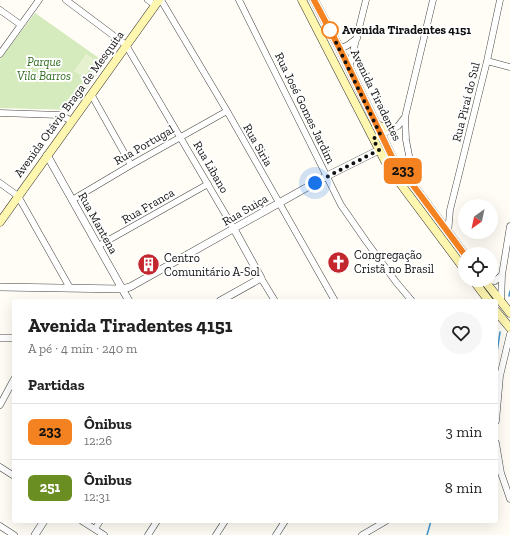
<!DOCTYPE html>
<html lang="pt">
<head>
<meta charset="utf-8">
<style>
  :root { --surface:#fff; --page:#f6f6f6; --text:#222; --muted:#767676; --line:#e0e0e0 }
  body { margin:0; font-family:"Zilla Slab",serif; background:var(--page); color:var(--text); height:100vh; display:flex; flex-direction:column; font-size:15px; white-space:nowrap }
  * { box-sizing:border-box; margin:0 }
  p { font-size:13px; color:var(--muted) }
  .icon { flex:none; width:22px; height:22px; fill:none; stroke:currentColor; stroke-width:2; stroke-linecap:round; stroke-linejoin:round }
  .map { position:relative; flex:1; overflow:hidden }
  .sheet { position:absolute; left:12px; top:299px; width:486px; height:224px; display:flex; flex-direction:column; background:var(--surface); border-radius:4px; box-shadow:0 4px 16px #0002 }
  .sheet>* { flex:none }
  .badge { padding:0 8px; border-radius:6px; font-size:14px; line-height:26px }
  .needle { width:26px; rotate:213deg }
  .tools { position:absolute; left:458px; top:199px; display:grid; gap:8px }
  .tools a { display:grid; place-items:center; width:40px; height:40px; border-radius:50%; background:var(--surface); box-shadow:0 4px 16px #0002; font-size:20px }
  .you { position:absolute; width:20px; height:20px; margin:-10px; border:3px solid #fff; border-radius:50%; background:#1a73e8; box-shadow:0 0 0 6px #1a73e833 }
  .map>.badge { position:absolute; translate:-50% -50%; box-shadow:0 0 0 2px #fff }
  h2 { padding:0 16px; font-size:15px; line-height:36px }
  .round { display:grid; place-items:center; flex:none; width:42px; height:42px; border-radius:21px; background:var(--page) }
  .headline { display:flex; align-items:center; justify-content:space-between; height:68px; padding:0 16px }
  h1 { font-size:19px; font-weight:800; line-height:30px }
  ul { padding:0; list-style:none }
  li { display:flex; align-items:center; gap:12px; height:56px; padding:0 16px; border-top:1px solid var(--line) }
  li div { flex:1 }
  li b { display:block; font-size:15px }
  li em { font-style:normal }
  li .badge { min-width:44px; font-weight:700; text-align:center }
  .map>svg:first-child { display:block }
</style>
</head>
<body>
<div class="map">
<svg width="510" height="535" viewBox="0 0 510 535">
  <rect width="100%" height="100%" fill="#fffdf5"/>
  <path fill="#d5ebbd" d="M35,13L106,63L71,110L0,108V59Z"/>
  <path fill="#e6f2cf" d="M86,54L96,60L83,77L74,71Z"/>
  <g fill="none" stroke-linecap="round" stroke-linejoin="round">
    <path stroke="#3f96cf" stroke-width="1.5" d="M509,296L510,291
      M496,359L500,332
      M427,535L431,521"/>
    <defs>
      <path id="minor" d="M66,0L126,45L234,229
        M148,0L155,5
        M161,0L227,111L335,301
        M239,0L341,205L366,241L396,282L412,301
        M0,10L21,25
        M340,49L348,45L357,38
        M0,54L39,0
        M487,61L510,67
        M349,68L366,0
        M91,94L131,165
        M0,113L60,115L72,121
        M373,139L398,126L405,117
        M0,183L18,196L70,288
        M415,186L406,140L405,117L433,0
        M72,200L131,165L227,111
        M448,234L450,210L487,61L500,0
        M98,246L208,184
        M261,278L275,301
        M487,280L495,281L502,275
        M501,302L502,275L510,226
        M0,338H14
        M0,405L14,379
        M496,421L500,376L510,334
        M496,443L501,473L510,499
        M0,467L14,476
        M82,521L104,535
        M0,526L14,535
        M95,529L100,521
        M148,535L157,521
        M216,535L225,521
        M276,535L285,521
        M362,535L386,521"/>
      <path id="tertiary" d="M47,155L129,301
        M0,287L122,289L130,287L327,176L379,150
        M220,301L261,278L234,229
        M35,535L44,521"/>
      <path id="secondary" d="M302,0L388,167L465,270
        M314,0L340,49L392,157L465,255
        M376,125L391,129
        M0,222L159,0
        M473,280L489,301
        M484,280L510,313
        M496,311L510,328"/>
    </defs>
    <use href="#minor" stroke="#444" stroke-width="7"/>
    <use href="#tertiary" stroke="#444" stroke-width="8"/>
    <use href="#secondary" stroke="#333" stroke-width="9"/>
    <use href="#minor" stroke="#fff" stroke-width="6"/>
    <use href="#tertiary" stroke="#fff" stroke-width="7"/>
    <use href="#secondary" stroke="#fff6b0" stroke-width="8"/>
  </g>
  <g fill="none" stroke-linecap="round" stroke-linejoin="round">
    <defs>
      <path id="line" d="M314,0L340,49L392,157L465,255"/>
    </defs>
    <use href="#line" stroke="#fff" stroke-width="9"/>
    <use href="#line" stroke="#f58220" stroke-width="6"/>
    <path stroke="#111" stroke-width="4" stroke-dasharray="0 7.2" d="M315,183L379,150L373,139L380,134L330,30"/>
  </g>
  <defs>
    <symbol id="church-disc" viewBox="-11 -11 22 22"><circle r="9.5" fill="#c4262e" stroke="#fff"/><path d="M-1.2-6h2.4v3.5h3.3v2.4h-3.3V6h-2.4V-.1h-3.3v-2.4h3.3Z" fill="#fff"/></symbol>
    <symbol id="building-disc" viewBox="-11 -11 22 22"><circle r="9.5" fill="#c4262e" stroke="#fff"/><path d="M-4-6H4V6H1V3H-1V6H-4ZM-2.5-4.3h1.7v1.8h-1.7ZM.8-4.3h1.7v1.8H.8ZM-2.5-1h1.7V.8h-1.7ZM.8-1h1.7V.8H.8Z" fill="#fff"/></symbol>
  </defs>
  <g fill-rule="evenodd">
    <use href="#church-disc" x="326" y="250" width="25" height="25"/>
    <use href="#building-disc" x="136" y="252" width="25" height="25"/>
  </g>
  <circle fill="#fff" stroke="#f58220" stroke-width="2" cx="330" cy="30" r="8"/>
  <g text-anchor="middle" stroke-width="4" stroke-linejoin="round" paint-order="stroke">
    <g font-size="12" font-weight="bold" fill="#111" stroke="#fff" text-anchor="start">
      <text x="342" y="34">Avenida Tiradentes 4151</text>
    </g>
    <g font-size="12" font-style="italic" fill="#2f6b1f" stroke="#fff">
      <text x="44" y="66">Parque<tspan x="44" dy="14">Vila Barros</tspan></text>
    </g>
    <g font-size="12" fill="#111" stroke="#fff">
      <text transform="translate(376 95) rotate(64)" y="4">Avenida Tiradentes</text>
      <text transform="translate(466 102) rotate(-76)" y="4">Rua Piraí do Sul</text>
      <text transform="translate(69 104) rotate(-54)" y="4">Avenida Otávio Braga de Mesquita</text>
      <text transform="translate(305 108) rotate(64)" y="4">Rua José Gomes Jardim</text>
      <text transform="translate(144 145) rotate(-30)" y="4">Rua Portugal</text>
      <text transform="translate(258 145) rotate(60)" y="4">Rua Siria</text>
      <text transform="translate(211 167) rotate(60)" y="4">Rua Libano</text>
      <text transform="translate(148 206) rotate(-30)" y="4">Rua Franca</text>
      <text transform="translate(245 210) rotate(-30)" y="4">Rua Suiça</text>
      <text transform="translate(98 223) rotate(61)" y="4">Rua Mantena</text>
    </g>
    <g font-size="12" fill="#111" stroke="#fff" text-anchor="start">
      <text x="354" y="259">Congregação<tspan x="354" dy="14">Cristã no Brasil</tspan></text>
      <text x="164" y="262">Centro<tspan x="164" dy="14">Comunitário A-Sol</tspan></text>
    </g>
  </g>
</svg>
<div class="tools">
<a><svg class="needle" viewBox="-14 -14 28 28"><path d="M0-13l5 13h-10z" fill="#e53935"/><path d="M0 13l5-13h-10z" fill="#767676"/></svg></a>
<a><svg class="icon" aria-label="locate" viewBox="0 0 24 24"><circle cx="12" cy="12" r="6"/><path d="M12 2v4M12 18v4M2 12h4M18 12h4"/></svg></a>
</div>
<div class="you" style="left:315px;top:183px"></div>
<b class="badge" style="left:403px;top:171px;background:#f58220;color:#111">233</b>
<section class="sheet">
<div class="headline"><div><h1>Avenida Tiradentes 4151</h1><p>A pé · 4 min · 240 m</p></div><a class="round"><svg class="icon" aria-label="heart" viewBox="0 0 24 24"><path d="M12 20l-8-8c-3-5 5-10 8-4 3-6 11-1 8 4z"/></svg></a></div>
<h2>Partidas</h2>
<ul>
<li><span class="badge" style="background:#f58220;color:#111">233</span><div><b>Ônibus</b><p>12:26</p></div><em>3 min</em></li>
<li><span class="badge" style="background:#6b8e23;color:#fff">251</span><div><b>Ônibus</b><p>12:31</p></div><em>8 min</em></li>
</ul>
</section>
</div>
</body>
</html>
